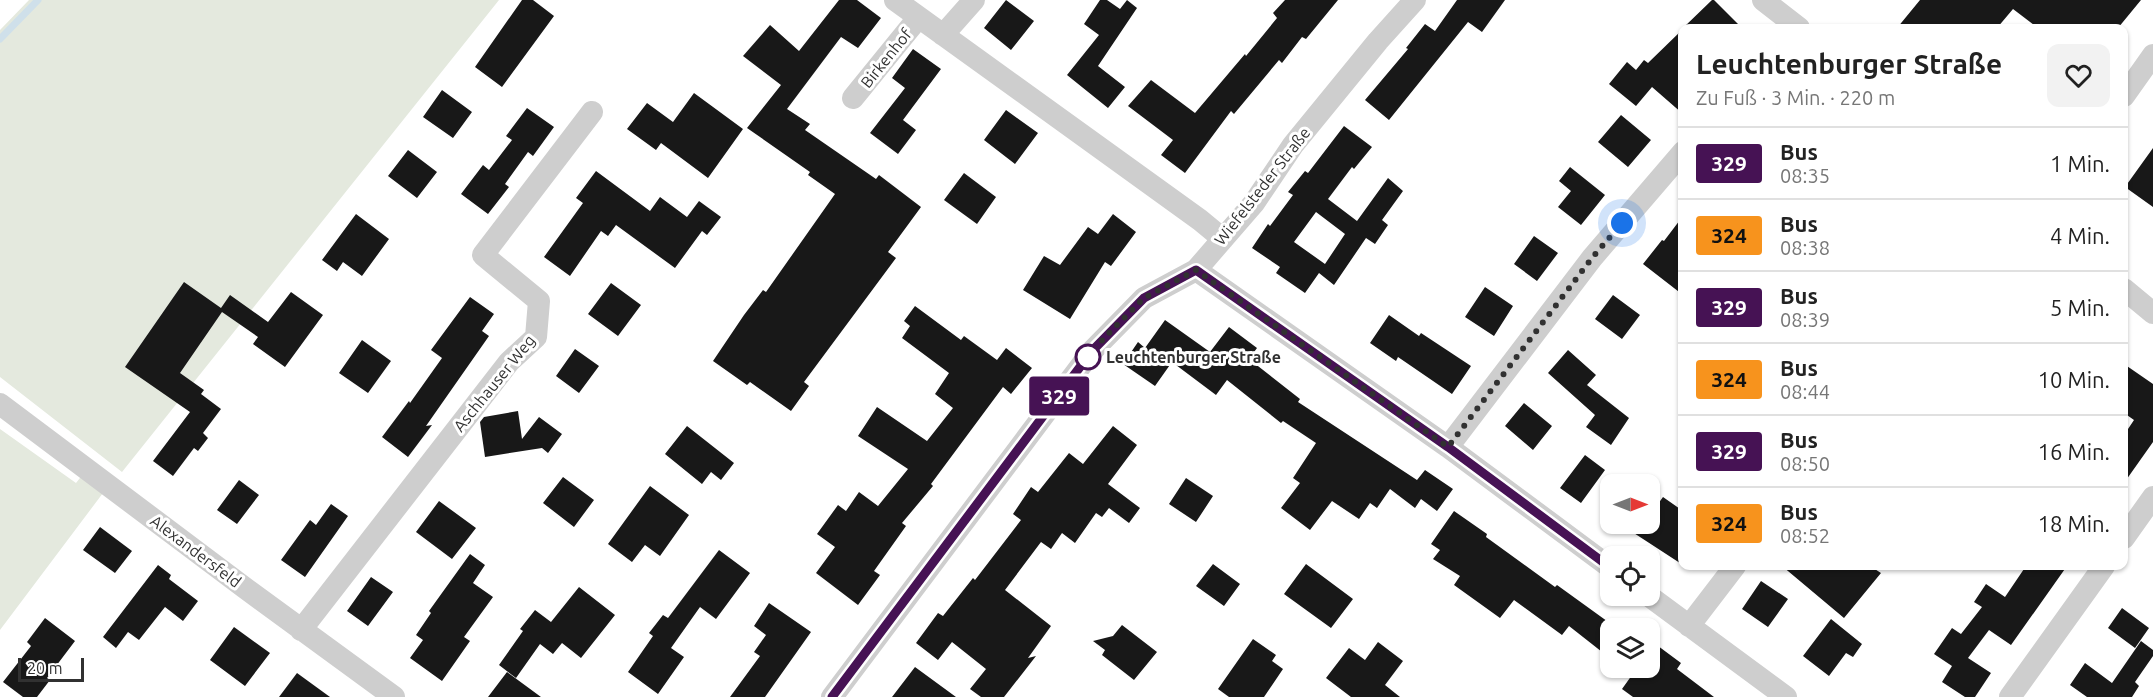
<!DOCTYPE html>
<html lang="de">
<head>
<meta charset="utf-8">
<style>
  :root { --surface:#fff; --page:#f2f2f2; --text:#222; --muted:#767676; --line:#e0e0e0 }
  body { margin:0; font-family:Ubuntu,sans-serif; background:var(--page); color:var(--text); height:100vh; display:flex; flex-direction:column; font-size:22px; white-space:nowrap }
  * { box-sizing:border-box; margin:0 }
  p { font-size:20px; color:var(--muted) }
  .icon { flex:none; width:33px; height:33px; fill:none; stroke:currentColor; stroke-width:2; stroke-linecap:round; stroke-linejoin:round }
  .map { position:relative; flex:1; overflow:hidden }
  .panel { position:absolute; left:1678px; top:24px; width:450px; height:546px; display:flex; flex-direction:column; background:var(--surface); border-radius:12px; box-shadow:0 2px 4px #0004 }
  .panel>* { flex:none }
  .badge { padding:0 12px; border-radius:4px; font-size:21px; line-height:39px }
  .needle { width:39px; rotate:90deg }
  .tools { position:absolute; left:1600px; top:474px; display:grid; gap:12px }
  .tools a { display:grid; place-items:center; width:60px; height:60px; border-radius:12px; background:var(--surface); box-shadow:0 2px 4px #0004; font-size:30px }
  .scale { position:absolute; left:18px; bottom:15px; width:66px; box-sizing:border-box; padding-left:6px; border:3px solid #313131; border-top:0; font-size:16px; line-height:21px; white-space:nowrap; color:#313131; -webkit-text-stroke:4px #fff; paint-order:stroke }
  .you { position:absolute; width:30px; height:30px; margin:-15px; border:4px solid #fff; border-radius:50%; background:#1a73e8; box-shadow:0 0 0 9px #1a73e833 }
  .map>.badge { position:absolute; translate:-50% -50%; box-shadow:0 0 0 3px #fff }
  .round { display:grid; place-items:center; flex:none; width:63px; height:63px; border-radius:12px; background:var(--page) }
  .overview { display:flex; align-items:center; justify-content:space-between; height:102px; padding:0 18px }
  h1 { font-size:28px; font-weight:600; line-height:45px }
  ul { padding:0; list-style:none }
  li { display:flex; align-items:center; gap:18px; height:72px; padding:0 18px; border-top:2px solid var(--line) }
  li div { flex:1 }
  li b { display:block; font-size:22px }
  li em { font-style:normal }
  li .badge { min-width:66px; font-weight:700; text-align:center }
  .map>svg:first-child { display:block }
</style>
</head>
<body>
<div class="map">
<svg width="2153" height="697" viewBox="0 0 2153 697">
  <rect width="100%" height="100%" fill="#fff"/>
  <path fill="#e4e9de" d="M29,0H499L122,472L0,377V30Z
    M0,429L76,483L87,469L109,485L0,630Z"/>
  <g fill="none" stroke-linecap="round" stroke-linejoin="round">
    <path stroke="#cfe0ea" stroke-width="7" d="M0,39L38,0"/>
  </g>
  <path fill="#181818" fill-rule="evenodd" d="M522,0H533L554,16L502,87L475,67Z
    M839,0H857L881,18L858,48L841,37L787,109L810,124L805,130L876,179L879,175L921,207L888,252L896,258L804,382L809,386L791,411L750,382L747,385L713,361L744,315L763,290L766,292L835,194L808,175L810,172L747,128L781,85L743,56L770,25L799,51Z
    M1006,0L1034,21L1011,50L984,28Z
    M1100,0H1107L1120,9L1127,0L1137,8L1098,66L1125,87L1108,108L1067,75L1099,35L1084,24Z
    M1285,0H1338L1306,39L1302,37L1282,63L1279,60L1234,114L1231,111L1185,173L1161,155L1173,140L1128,106L1151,80L1195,113L1245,54L1246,56L1277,18L1273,13Z
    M1457,0H1505L1482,32L1468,22L1389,120L1365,100L1408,49L1406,48L1425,24L1435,31Z
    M1712,0H1714L1742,28H1683Z
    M1920,0H2141L2118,28H2038L2013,9L1997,28H1897Z
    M1683,29V114L1652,87L1636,106L1609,84L1627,62L1636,70L1644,60L1648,63Z
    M913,49L941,69L903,120L916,130L898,154L870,133L905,88L892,78Z
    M442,90L472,112L453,138L423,117Z
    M694,93L743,129L708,178L661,143L656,150L627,129L647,103L673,122Z
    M527,108L554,127L533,156L528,152L505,184L509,187L488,214L461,194L483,165L489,170L512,140L506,136Z
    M1006,110L1038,133L1015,164L984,140Z
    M1621,115L1651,140L1628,167L1598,142Z
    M1344,126L1372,147L1354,169L1352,167L1328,199L1357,221L1388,178L1403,191L1382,220L1388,225L1375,244L1366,238L1334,285L1319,273L1305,293L1276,273L1280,267L1252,248L1268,224L1270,226L1293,195L1288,192L1305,171L1308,173ZM1316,212L1345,234L1325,264L1294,242Z
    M2153,148V207L2125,187Z
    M408,150L437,172L417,198L388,176Z
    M1570,167L1605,195L1581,225L1558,207L1571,191L1559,181Z
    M596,171L650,211L660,197L687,217L699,201L721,217L707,235L702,231L675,268L616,225L608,236L601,231L570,276L544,257L583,203L576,198Z
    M964,173L996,197L977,224L944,200Z
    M356,214L389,239L362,276L343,262L337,271L322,260Z
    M1113,214L1136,232L1111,266L1105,262L1070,319L1023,290L1044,256L1060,265L1088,227L1098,234Z
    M1683,216V295L1643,264L1662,240L1664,241Z
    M1534,236L1558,253L1537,281L1514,264Z
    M184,282L221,308L230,295L268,322L291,292L323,315L285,367L253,344L258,337L222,312L180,373L204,390L201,394L221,409L203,433L208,438L198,451L194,448L173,476L153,461L190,412L125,367Z
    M611,283L641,305L618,336L588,314Z
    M1485,287L1513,306L1494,336L1465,317Z
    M1613,295L1640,315L1622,339L1595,319Z
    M470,297L494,314L482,331L489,336L426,426L432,425L408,457L382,437L409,401L410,403L442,358L431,350Z
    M915,306L961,340L964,336L997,360L1006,348L1032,368L1011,394L1003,387L931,484L933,486L902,523L906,526L874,571L880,575L858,605L816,573L835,547L817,534L838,505L846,511L859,492L878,506L908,469L858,436L877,407L927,441L953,408L935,394L949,373L902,338L910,326L904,321Z
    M1389,315L1419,336L1421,333L1471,366L1452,394L1398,357L1396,361L1370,343Z
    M1165,320L1210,352L1229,327L1257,348L1249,359L1300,399L1298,402L1417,480L1425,470L1453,489L1437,511L1421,499L1415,508L1390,489L1377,508L1370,503L1359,519L1332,501L1310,530L1281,508L1300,483L1293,478L1316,443L1283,421L1281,423L1227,380L1216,395L1172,362L1155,386L1123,364L1138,342L1145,348Z
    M362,340L391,361L368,393L339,373Z
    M575,349L599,366L579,393L556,376Z
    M1568,350L1596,375L1587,385L1629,418L1611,445L1586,427L1595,415L1548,373Z
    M2124,364L2153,384V442L2124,483V435L2134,420L2124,413Z
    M1524,403L1552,426L1533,450L1505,426Z
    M518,411L522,439L539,417L562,434L548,453L542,448L485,457L480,422L484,417Z
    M687,426L734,463L721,480L711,472L702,484L665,454Z
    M1113,426L1137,445L1108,484L1140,508L1129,523L1109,508L1102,517L1096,513L1075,543L1062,533L1051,549L1041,542L1005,590L1051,626L1028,658L1036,656L1004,697H981L970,689L986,669L952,642L938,660L916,643L938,613L943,616L973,578L975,580L1021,520L1013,514L1031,487L1038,492L1069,453L1083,464Z
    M1585,455L1605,470L1581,503L1560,488Z
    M563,477L594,500L574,527L543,503Z
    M1186,478L1213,496L1196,522L1169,504Z
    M239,480L259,495L237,524L217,510Z
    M650,486L689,515L660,556L645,545L632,562L608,544Z
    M1663,497L1683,511V565L1620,524H1650V515Z
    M439,501L476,528L452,559L416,532Z
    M331,504L348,516L305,577L281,560L310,520L316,525Z
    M1454,511L1487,534L1486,537L1555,587L1557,585L1611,624V659L1569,626L1562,635L1514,600L1500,618L1454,585L1460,576L1433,559L1440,550L1431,544Z
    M100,527L132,551L115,573L83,550Z
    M719,550L750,573L716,619L700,607L671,648L684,657L658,694L628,672L653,636L649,633L663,615L668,618Z
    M470,554L485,565L473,583L493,597L464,637L470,641L442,681L410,658L423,640L416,635L431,613L429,611Z
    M1213,564L1240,584L1224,606L1196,586Z
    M1306,564L1353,599L1331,628L1284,594Z
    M158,565L171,575L169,579L198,601L183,621L165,607L139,640L128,632L116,648L103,637Z
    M1782,566H1870L1881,573L1844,618Z
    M2026,566H2067L2011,645L1989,630L1968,658L1991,673L1975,697H1965L1942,682L1952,666L1934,654L1952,628L1961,634L1982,607L1974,602L1986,584L2005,597Z
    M371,577L393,592L368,626L347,611Z
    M1761,581L1788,599L1768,627L1742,609Z
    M579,587L615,615L581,658L562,643L553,654L540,644L516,678L499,665L523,631L520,629L535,610L551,622Z
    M769,603L811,632L765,697H730L760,656L754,652L766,635L754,626Z
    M2122,608L2149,628L2135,648L2108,628Z
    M45,618L75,641L47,678L50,680L37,697H23L3,682L31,646L27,642Z
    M1831,619L1862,644L1853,657L1846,653L1829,676L1803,656Z
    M1122,625L1157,652L1134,680L1102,655L1105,650L1093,641L1113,636Z
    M234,627L270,653L245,686L210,660Z
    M1253,639L1276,655L1272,661L1283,669L1264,697H1229L1218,689Z
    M1650,640L1681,663L1677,669L1714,697H1633L1622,689L1637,668H1650Z
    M2141,641L2153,650V656L2135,682L2139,686L2132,697H2087L2070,685L2085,663L2112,683Z
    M1378,642L1403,661L1385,685L1400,697H1351L1326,678L1349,648L1365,660Z
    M915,667L956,697H892Z
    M507,672L541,697H488Z
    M297,673L330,697H279Z"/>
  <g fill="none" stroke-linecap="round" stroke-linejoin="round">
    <path stroke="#cecece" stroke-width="22" d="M895,0L1200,220L1223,239
      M1763,0L1799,28
      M943,35L974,0
      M2124,96L2153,55
      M853,98L918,18
      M1196,270L1448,447L1611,568
      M2124,289L2153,313
      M0,404L245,588L394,697
      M1448,447L1592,258L1683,152
      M2124,538L2153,497
      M1649,596L1786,697
      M1689,626L1735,566
      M301,630L509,362L536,337L539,301L483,255L592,112
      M832,697L1092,351L1144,298L1196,270L1254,203L1293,145L1378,41L1415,0
      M2010,697L2104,566"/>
  </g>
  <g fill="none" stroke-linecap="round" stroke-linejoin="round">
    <defs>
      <path id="line" d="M832,697L1092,351L1144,298L1196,270L1448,447L1611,568"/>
    </defs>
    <use href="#line" stroke="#fff" stroke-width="14"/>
    <use href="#line" stroke="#461254" stroke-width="9"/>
    <path stroke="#313131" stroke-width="6" stroke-dasharray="0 10.8" d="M1088,357L1105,337L1144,298L1196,270L1448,447L1592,258L1622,223"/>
  </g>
  <circle fill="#fff" stroke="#461254" stroke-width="3" cx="1088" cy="357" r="12"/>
  <g text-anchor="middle" stroke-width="6" stroke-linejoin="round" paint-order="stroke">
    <g font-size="16" fill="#313131" stroke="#fff">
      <text transform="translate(886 58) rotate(-51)" y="6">Birkenhof</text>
      <text transform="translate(1262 186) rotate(-52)" y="6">Wiefelsteder Straße</text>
      <text transform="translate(494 383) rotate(-51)" y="6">Aschhauser Weg</text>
      <text transform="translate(196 551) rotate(37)" y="6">Alexandersfeld</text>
    </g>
    <g font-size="16" font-weight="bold" fill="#313131" stroke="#fff" text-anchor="start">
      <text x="1106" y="363">Leuchtenburger Straße</text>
    </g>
  </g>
</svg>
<div class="tools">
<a><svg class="needle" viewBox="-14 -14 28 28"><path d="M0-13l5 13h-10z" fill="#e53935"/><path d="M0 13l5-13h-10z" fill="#767676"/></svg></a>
<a><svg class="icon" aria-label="locate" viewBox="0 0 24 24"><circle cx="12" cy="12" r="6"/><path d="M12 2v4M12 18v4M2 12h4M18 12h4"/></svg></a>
<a><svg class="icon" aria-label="layers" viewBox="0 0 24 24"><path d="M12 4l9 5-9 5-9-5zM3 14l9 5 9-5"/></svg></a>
</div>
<div class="scale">20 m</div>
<div class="you" style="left:1622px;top:223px"></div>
<b class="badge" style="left:1059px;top:396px;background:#461254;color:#fff">329</b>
<section class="panel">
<div class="overview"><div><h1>Leuchtenburger Straße</h1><p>Zu Fuß · 3 Min. · 220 m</p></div><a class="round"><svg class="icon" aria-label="heart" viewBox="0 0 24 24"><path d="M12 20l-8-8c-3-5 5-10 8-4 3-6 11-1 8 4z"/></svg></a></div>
<ul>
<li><span class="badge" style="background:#461254;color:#fff">329</span><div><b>Bus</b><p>08:35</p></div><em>1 Min.</em></li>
<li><span class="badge" style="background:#f7931d;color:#111">324</span><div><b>Bus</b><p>08:38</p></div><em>4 Min.</em></li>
<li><span class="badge" style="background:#461254;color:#fff">329</span><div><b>Bus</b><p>08:39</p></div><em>5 Min.</em></li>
<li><span class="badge" style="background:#f7931d;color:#111">324</span><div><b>Bus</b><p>08:44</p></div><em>10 Min.</em></li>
<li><span class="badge" style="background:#461254;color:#fff">329</span><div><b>Bus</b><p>08:50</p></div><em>16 Min.</em></li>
<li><span class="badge" style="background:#f7931d;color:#111">324</span><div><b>Bus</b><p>08:52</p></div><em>18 Min.</em></li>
</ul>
</section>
</div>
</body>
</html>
